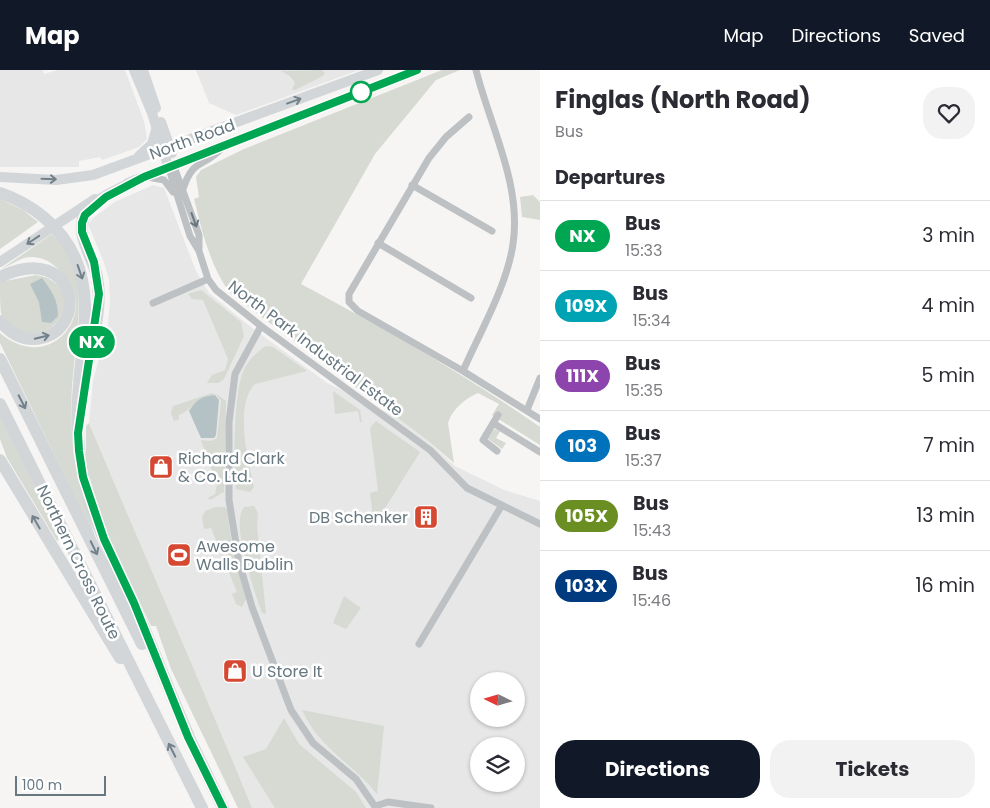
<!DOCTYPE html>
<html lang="en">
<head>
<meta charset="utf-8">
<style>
  :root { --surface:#fff; --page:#f2f2f3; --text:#2b2b33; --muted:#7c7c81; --line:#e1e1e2; --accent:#111827 }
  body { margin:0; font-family:Poppins,sans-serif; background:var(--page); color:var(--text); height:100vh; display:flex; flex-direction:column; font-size:19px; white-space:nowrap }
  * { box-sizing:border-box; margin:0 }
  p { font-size:16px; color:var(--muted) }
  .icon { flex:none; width:28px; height:28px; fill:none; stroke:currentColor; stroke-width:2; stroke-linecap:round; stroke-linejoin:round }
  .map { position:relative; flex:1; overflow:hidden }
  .side { display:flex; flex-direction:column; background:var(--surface); width:450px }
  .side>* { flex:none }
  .badge { padding:0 10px; border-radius:16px; font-size:18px; line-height:32px }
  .needle { width:32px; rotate:275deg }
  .buttons { position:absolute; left:470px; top:602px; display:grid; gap:10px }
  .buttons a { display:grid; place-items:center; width:55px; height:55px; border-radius:50%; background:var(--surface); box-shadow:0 1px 4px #0004; font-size:25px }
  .scale { position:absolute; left:15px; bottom:12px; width:91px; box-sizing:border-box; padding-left:5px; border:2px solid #677881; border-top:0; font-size:14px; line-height:18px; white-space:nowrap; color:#677881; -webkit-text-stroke:4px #fff; paint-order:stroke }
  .map>.badge { position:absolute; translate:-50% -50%; box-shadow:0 0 0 2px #fff }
  h2 { padding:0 15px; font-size:19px; line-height:45px }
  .round { display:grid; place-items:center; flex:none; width:52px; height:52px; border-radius:20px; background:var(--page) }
  .overview { display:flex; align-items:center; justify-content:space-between; height:85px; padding:0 15px }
  h1 { font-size:24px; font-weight:700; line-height:38px }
  .action { display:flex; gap:10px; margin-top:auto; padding:10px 15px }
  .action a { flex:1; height:58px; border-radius:20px; background:var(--accent); color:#fff; font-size:20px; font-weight:700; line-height:58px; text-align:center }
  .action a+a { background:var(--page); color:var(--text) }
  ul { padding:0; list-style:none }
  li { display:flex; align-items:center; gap:15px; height:70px; padding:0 15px; border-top:1px solid var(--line) }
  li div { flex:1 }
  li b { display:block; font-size:19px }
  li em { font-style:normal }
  li .badge { min-width:55px; font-weight:700; text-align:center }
  header { display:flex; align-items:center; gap:30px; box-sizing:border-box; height:70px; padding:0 25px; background:var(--accent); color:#fff }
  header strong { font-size:24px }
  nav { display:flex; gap:28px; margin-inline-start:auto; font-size:18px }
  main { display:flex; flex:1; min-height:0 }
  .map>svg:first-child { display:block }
</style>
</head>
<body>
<header>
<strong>Map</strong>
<nav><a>Map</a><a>Directions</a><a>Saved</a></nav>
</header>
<main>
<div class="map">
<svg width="540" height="738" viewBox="0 0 540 738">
  <rect width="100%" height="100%" fill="#f6f5f3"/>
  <path fill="#e6e7e6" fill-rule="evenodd" d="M0,0H43L44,4L58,0H125L144,51L147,69L139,77L102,90L100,87L79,91V97H0Z
    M196,0H359L236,45L209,33Z
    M153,115L164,118L196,201L209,223L247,254L327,313L396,347L427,370L455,396L504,420L540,431V738H252L89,353L93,311L108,255L110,231L109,209L103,190L88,154L93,148L115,132ZM479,611H516V649H479ZM479,676H516V714H479Z"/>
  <path fill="#d6dad2" d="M322,0L325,3L323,6L295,20L292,19L295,13L290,6L281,1Z
    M442,0H460L436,10L375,84L301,214C382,257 464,304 540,357V375L492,345L499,334L478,323C466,328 452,339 448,353L454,393L427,370L231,224C210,197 202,161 194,129L199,127L196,107L201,100L244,79Z
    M533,125L540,132V150L522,147L520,127Z
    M0,129L23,140L38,152L0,179Z
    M52,164C91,201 77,258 73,305C71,324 71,344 72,363C73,400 85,435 96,470L0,273V263C51,307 106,238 56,197C47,189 36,185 24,188C16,191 8,196 0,200Z
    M36,205C40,206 47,207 51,210C81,228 55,277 17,260C10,257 3,250 1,243C0,234 0,221 0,212Z
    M201,220L241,252L244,266L224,309L219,313H207L212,305L225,300L228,289L203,230L192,229L188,224Z
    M266,276L273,277L307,301L255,314C234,335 248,391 254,417L250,422L236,419C233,394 234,324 243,302C247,291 257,282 266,276Z
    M333,321L360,340L362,352H360L358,341L335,344Z
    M212,323L215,325C198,327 193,339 179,345V349L174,351L171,343L173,336Z
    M215,323L226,331L224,422L210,430L208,428L215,424L217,415L201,370L211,371L217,368L221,331Z
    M0,347L61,469L57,471L7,388L0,369Z
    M376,351L420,382L374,456L370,423L378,421L370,358Z
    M89,353C143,482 199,609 252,738H238L171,599L156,556H151L105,458L96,431L86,393V356Z
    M494,359L500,361L496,368L506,373L502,379L487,368Z
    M254,436L258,443L257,456L266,544L262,543C255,522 230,454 244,437Z
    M216,437H225L227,440L232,475L246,529L242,537L236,534L232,524L237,522L211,458L204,459L202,447L205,441Z
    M344,526L361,538L346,559L333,553Z
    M302,640L384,656L377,724C353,694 318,677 302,640Z
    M284,648L299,674L356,722L366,738H275L243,687L266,679Z"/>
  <path fill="#b5c2c5" d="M42,208C52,221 58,230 58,246L51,253L42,252L39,232L30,214Z
    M215,325L219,330L216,365L214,368H201L189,341C196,330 202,326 215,325Z"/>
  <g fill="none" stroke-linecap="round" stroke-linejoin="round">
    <path stroke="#bdc1c4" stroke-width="7" d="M469,47L446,67L429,88L349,224V232L358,241L463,301L540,349
      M173,94L199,165V179
      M168,96L190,166L199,181L208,209L216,220L261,256L430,380L467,418L540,454
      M148,107L164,110L173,122
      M412,115L492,161
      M183,119C193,88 203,98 222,78
      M378,173L471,228
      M153,233L208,209
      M261,256L235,304L229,352V430L239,492L252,537L291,640L313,673L356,709L376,738
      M463,301C480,262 507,216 513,174C522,115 490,56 476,0
      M527,340L540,308
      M493,353L540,382
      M497,381L483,370L498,345
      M419,574L502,435
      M375,736L388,732L431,738"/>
    <path stroke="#d2d6d9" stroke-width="10" d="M134,0L152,43L168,96
      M143,0L156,38
      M161,52L172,83
      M139,86L152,74L156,60
      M0,107L56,110L93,105L378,0
      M128,113L417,0
      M0,192L95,129"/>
    <path stroke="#d2d6d9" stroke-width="12" d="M0,123C32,134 61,156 75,188C93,228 82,272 79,314C76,345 77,375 83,405C91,451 116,492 134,534C153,578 170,623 189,667
      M0,207C80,169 91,268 32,269C19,269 8,261 0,251
      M0,289L142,574
      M87,299C92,269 103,238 97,207C94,189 74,163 85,145C94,129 119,120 135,111
      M0,334L202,738
      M0,390L120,588
      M186,661L223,738"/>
  </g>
  <defs><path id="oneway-shaft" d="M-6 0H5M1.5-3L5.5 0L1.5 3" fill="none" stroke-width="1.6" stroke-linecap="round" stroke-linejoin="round" transform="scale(1.25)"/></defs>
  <g stroke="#72818a">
    <use href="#oneway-shaft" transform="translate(294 31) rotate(-20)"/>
    <use href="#oneway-shaft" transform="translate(49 109) rotate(2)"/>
    <use href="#oneway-shaft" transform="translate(33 170) rotate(146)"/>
    <use href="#oneway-shaft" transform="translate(80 202) rotate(71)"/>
    <use href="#oneway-shaft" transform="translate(42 267) rotate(-14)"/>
    <use href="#oneway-shaft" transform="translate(22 332) rotate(63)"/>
    <use href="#oneway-shaft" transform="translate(36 452) rotate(-120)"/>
    <use href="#oneway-shaft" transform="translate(94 478) rotate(64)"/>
    <use href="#oneway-shaft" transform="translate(172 680) rotate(-117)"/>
  </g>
  <use stroke="#677881" href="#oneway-shaft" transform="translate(194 150) rotate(70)"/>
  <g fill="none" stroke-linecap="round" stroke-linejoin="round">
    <defs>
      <path id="line" d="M223,738L188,667L134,533L104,469L83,407L79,381L78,363L99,224L94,192L82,162V153L85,145L106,127L144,107L417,0"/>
    </defs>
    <use href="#line" stroke="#fff" stroke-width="11"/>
    <use href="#line" stroke="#00a651" stroke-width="8"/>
  </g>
  <defs>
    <symbol id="shop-square" viewBox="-11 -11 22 22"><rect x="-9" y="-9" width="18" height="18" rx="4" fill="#d54933" stroke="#fff"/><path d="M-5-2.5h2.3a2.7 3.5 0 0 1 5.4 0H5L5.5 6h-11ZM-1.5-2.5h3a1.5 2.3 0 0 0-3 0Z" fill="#fff"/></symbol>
    <symbol id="building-square" viewBox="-11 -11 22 22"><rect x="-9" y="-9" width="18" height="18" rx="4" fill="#d54933" stroke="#fff"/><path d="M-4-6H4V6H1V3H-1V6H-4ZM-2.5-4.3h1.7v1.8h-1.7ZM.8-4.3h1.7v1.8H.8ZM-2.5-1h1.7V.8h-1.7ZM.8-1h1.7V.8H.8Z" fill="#fff"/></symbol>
    <symbol id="stadium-square" viewBox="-11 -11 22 22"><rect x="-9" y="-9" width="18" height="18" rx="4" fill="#d54933" stroke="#fff"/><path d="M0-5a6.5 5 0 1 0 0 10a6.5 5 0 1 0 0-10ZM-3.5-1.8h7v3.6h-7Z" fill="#fff"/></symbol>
  </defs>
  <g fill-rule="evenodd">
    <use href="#shop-square" x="147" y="383" width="28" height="28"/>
    <use href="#building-square" x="412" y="433" width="28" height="28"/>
    <use href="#stadium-square" x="165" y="471" width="28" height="28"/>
    <use href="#shop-square" x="221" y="587" width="28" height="28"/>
  </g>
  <circle fill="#fff" stroke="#00a651" stroke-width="2.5" cx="361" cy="22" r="10"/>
  <g text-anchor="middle" stroke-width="5" stroke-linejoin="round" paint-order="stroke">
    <g font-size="16" fill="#677881" stroke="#fff">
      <text transform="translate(192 69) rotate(-20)" y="6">North Road</text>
      <text transform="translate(316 278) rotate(37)" y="6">North Park Industrial Estate</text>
      <text transform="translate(79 492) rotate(64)" y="6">Northern Cross Route</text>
    </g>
    <g font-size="16" fill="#677881" stroke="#fff" text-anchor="start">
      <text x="178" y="394">Richard Clark<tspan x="178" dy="18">&amp; Co. Ltd.</tspan></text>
      <text x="408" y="453" text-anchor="end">DB Schenker</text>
      <text x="196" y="482">Awesome<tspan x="196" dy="18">Walls Dublin</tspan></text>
      <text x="252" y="607">U Store It</text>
    </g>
  </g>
</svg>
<div class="buttons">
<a><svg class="needle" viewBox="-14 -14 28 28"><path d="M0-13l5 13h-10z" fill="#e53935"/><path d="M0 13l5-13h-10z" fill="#7c7c81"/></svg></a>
<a><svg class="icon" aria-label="layers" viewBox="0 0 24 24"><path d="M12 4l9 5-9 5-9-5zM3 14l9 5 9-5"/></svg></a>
</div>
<div class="scale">100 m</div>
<b class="badge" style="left:92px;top:272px;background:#00a651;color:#fff">NX</b>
</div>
<section class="side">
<div class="overview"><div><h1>Finglas (North Road)</h1><p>Bus</p></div><a class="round"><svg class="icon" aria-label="heart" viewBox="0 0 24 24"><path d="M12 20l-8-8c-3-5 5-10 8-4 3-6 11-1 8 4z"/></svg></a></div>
<h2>Departures</h2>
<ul>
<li><span class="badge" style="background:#00a651;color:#fff">NX</span><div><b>Bus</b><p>15:33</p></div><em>3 min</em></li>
<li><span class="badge" style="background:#00a3b4;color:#fff">109X</span><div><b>Bus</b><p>15:34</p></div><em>4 min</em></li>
<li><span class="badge" style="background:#8e44ad;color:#fff">111X</span><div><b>Bus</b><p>15:35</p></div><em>5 min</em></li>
<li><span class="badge" style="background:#0072bc;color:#fff">103</span><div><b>Bus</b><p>15:37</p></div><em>7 min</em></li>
<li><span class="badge" style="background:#6b8e23;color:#fff">105X</span><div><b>Bus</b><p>15:43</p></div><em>13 min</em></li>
<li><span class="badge" style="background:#003b80;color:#fff">103X</span><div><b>Bus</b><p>15:46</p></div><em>16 min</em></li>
</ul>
<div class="action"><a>Directions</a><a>Tickets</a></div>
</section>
</main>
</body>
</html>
